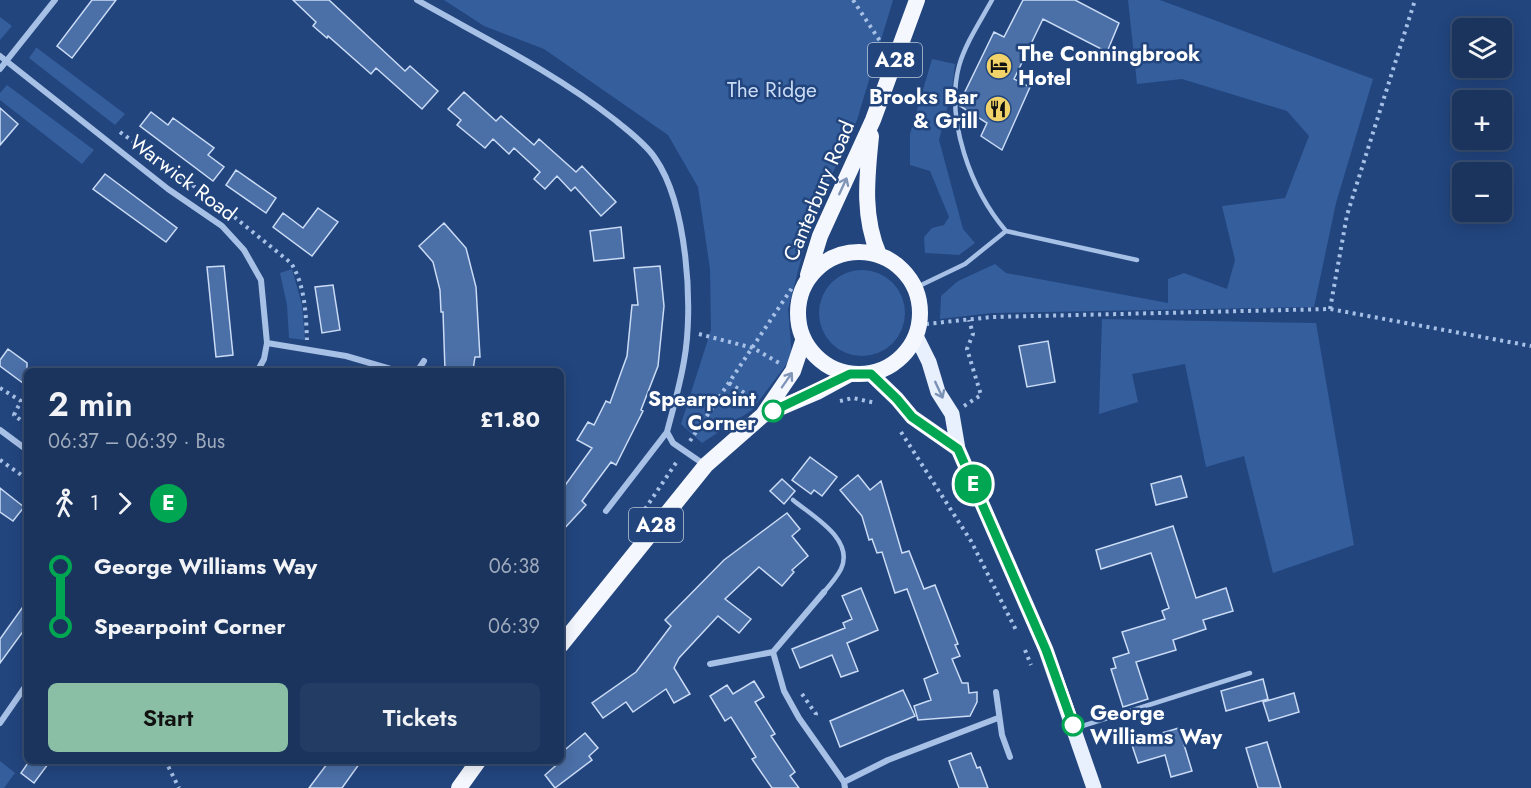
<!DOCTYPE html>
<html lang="en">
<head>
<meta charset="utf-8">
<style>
  :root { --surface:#1a345e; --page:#233c64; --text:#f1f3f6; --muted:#9faabc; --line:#384f73; --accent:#8abfa5 }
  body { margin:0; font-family:Jost,sans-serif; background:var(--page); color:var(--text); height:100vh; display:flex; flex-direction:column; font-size:22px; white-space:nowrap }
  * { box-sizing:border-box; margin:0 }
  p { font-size:20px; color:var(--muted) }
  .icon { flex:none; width:33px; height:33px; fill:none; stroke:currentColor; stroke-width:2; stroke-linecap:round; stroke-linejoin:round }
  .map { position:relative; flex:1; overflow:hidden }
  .panel { position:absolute; left:24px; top:368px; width:540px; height:396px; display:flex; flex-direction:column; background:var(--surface); border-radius:9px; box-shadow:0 3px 15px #0003,0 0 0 2px var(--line) }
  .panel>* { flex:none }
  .badge { padding:0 12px; border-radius:20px; font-size:21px; line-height:39px }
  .tools { position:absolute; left:1452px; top:18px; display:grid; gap:12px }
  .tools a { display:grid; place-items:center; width:60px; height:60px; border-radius:9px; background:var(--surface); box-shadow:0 3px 15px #0003,0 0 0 2px var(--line); font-size:30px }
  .map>.badge { position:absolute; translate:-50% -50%; box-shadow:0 0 0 3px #fff }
  .legs { display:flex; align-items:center; gap:9px; height:66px; padding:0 24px; font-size:20px }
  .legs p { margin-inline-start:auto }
  .headline { display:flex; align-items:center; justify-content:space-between; height:102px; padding:0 24px }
  h1 { font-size:33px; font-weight:600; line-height:45px }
  .primary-button { display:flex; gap:12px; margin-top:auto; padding:12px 24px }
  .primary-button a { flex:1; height:69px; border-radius:9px; background:var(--accent); color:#111; font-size:24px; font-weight:600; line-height:69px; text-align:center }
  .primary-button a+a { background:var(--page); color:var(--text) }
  ul { padding:0 24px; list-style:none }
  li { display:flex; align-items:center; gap:21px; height:60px; font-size:22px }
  li i { display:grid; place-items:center; width:9px; height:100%; margin:0 8px; background:currentColor }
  li i::after { content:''; width:15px; height:15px; margin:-8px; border:4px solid; border-radius:50%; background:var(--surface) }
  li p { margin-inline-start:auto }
  li:first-child i { background:linear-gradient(#0000 50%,currentColor 0) }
  li:last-child i { background:linear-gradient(currentColor 50%,#0000 0) }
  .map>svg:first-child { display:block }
</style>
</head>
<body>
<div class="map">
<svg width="1531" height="788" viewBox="0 0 1531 788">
  <rect width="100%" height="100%" fill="#22457e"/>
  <path fill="#355e9c" d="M444,0H893L857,120L812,218L788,309L792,357L752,410L702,443L681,424L711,330L710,269L698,187L668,135L544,49L484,26Z
    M1128,0H1160L1373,79L1336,203L1314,307L992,313L940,319L941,296L958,281L995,264L1006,273L1168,303V279L1184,273L1227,289L1235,260L1222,206L1285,198L1309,136L1287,111L1182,79L1137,84Z
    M0,17L12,26L0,40Z
    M36,48H37L125,114L115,125L29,58Z
    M932,59L955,64L952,90L939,140L963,229L975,243L959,255L925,253L924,237L932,228L944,225L949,217L930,171L910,165V134Z
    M7,85L94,150L82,164L0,100V93Z
    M292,269L302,305L305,340L289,338L287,305L280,273Z
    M819 313a43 43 0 1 1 86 0a43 43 0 1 1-86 0Z
    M1102,319L1316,323L1354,545L1273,573L1244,456L1206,467L1185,364L1132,374L1138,402L1099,414Z
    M0,761L15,773L4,788H0Z"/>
  <path fill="#4b6fa7" stroke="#cadbf5" stroke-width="1.5" d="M92,0H116L72,58L57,46Z
    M293,0H329L405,71L410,66L438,91L422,109L376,68L371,74L328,36L327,38L313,26L316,22Z
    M1023,0H1075L1119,23L1107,52L1043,19L1014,79L1030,87L1002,150L981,136L987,123L960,106V102L994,32L1004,37Z
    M464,92L496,121L501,116L534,145L539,139L576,172L582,166L616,202L601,216L575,187L571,191L557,176L545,189L534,179L540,172L514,148L509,154L493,139L485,148L457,125L461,120L448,109Z
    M0,108L18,124L0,145Z
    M151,112L168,125L173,118L214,148L208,155L224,167L213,181L140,126Z
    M236,170L276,198L266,213L226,185Z
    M105,174L177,228L166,242L93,189Z
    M318,208L338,222L312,256L273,227L283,213L303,228Z
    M444,223L466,248L476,287L480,357H475L473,370H445L443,312H441L440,290L433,262L419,246Z
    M621,227L624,258L594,261L590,231Z
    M224,266L233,355L216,357L207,267Z
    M660,266L664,306L658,366L641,410L643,411L616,465L611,462L582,501L586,505L561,532V491L592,448L577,440L588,422L594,425L606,401L610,403L627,356L632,305H638L634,268Z
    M333,285L340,330L322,333L315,287Z
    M1048,341L1055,382L1027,387L1019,346Z
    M8,349L27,363V386L0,366V360Z
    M810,457L837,477L822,496L814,490L811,494L792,480Z
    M858,475L870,490L881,481L902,553L909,551L924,589L935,585L958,644L955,645L960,656L952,659L962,683H968L969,693L977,692V702L970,716L918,720L914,706L931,700L924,679L938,673L907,589L895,593L882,552L877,553L872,539L869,540L862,516L840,490Z
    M1181,476L1187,497L1156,505L1151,484Z
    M782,479L795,491L784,504L770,491Z
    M0,488L24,507L13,521L0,512Z
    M787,513L800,529L792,536L808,556L792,570L794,572L782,586L759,567L725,599L751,619L739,633L718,616L679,658L674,668L690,694L674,703L666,689L633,712L626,702L603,718L592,703L636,672L671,626L665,620L724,560Z
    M1173,526L1196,598L1226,588L1233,611L1203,620L1206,629L1173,640L1176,650L1136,662L1148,699L1123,707L1111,669L1116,668L1113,658L1129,653L1122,632L1165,619L1162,611L1169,608L1151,553L1101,569L1096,550Z
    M861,588L878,630L847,643L858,671L841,677L832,655L800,668L792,649L845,628L843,623L852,619L842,596Z
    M27,601V626L0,663V639Z
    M1263,679L1268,699L1226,711L1221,691Z
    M754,681L764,697L755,702L775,734L771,736L795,772L790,776L799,788H772L752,759L756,757L731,717L725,721L710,696L727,685L733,694Z
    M903,690L915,716L840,747L830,721Z
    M1294,693L1299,712L1269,721L1263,702Z
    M1179,728L1192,771L1171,777L1165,755L1138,763L1131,742Z
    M585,733L598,748L589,756L592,760L555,788L545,775L561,761V753Z
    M1267,742L1281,788H1258L1246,748Z
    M971,753L977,768L980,767L988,788H959L949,761Z
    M30,760H51L34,783L21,773Z
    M330,760H362L342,788H309Z"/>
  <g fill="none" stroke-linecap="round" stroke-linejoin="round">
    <path stroke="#a7c0e6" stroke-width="4" stroke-dasharray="3 4.5" stroke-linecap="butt" d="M853,0L882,44
      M120,132L217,203L291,263C305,285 306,314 307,340
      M1330,309L1347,215L1415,0
      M926,324L992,317L1330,309L1531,346
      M699,334L753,348L779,363
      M729,383L754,399
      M0,388L21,401L14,415L27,425
      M840,401L853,398L876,403
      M964,406L981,395L967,349L973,334L969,320
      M901,432L971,541L1017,632
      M690,441L794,285
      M0,460L27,479
      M645,509L678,460
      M1025,650L1031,665
      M802,694L816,714L815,718
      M165,760L179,788"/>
    <path stroke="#a7c0e6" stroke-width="4.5" d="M992,0C981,20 965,44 959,66C945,120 971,190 1006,231
      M915,288L965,264L1006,231L1137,260
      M793,500C812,516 855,539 841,569C837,577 830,585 824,592
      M1076,728L1250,673"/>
    <path stroke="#a7c0e6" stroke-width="6" d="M417,0C484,38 554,72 615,120C628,131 645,143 655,158C687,204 694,307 684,361C680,385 673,409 667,432L673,443L705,465
      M0,56L168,189L222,226L244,250L261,280L267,343L264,359L258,370
      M0,69L55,0
      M267,343L346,356L394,370
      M418,370L424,361
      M0,430L27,450
      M606,511L667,432
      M773,652L784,691L799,718L844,782L845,788
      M710,664L773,652L824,592
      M996,692L1002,735L1010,757
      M0,723L27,684
      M844,782L888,760L998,718"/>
    <path stroke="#e8effd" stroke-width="15" d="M916,336L929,362L938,392L952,414L958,449L1046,650L1094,788
      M871,374L897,399L912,417L958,449"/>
    <path stroke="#f4f7fe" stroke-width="16" d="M871,136C867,177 862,216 879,255
      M798 313a61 61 0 1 1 122 0a61 61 0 1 1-122 0Z
      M808,275L820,236L873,120L917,0
      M763,415L817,392L850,374
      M561,645L706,465L763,415L793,371L803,341
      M459,788L479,760"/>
  </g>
  <defs><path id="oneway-shaft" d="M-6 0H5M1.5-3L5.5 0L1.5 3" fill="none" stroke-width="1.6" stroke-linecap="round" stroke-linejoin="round" transform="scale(1.5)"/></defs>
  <g stroke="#8095b8">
    <use href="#oneway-shaft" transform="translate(843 186) rotate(-65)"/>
    <use href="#oneway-shaft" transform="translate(787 380) rotate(-55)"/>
  </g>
  <use stroke="#7b92b7" href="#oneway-shaft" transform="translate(939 390) rotate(65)"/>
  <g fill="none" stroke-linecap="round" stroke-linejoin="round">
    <defs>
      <path id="line-1" d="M773,411L850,374H871L897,399L912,417L958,449L1046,650L1073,725"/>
    </defs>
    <use href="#line-1" stroke="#fff" stroke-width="14"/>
    <use href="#line-1" stroke="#00a651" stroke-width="9"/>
  </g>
  <defs>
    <symbol id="hotel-disc" viewBox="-11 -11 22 22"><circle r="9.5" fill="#f2d369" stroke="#22457e"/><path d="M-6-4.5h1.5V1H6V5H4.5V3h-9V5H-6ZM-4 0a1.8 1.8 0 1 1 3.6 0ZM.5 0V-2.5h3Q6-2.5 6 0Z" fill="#111"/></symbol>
    <symbol id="restaurant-disc" viewBox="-11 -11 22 22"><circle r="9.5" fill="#f2d369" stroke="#22457e"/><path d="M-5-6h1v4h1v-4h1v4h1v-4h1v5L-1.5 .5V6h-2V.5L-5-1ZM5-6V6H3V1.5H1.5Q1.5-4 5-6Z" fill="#111"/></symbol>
  </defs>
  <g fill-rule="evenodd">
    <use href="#hotel-disc" x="984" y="51" width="30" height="30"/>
    <use href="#restaurant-disc" x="983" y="94" width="30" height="30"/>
  </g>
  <g fill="#fff" stroke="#00a651" stroke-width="3">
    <circle cx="773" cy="411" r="10"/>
    <circle cx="1073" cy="725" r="10"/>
  </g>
  <g text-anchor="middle" stroke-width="5" stroke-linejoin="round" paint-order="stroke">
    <g fill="#22457e" stroke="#bdc7d8" stroke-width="1.5">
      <rect x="868" y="43" width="54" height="34" rx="4.5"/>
      <rect x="629" y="508" width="54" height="34" rx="4.5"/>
    </g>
    <g font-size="20" font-weight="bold" fill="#fff">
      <text x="895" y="67">A28</text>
      <text x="656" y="532">A28</text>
    </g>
    <g font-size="21" font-weight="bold" fill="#fff" stroke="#22457e" text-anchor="start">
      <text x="1018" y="61">The Conningbrook<tspan x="1018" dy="24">Hotel</tspan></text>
      <text x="978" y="104" text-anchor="end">Brooks Bar<tspan x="978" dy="24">&amp; Grill</tspan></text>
    </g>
    <g font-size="21" fill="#cadbf5" stroke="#22457e">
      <text x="772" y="97">The Ridge</text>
    </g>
    <g font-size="21" fill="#fff" stroke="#22457e">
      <text transform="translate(183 178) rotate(37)" y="7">Warwick Road</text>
      <text transform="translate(819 191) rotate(-67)" y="7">Canterbury Road</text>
    </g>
    <g font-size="21" font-weight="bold" fill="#fff" stroke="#22457e" text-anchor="end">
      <text x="756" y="406">Spearpoint<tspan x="756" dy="24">Corner</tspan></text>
      <text x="1090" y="720" text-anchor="start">George<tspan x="1090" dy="24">Williams Way</tspan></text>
    </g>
  </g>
</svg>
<div class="tools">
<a><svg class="icon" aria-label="layers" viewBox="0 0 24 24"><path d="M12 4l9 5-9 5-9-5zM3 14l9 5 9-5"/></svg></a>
<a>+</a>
<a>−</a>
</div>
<b class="badge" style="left:973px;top:484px;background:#00a651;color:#fff">E</b>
<section class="panel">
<div class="headline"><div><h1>2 min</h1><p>06:37 – 06:39 · Bus</p></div><b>£1.80</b></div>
<div class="legs"><svg class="icon" aria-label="walk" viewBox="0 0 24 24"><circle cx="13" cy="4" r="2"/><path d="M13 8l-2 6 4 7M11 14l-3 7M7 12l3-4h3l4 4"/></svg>1<svg class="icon" aria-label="forward" viewBox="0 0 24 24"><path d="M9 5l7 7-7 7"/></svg><b class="badge" style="background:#00a651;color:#fff">E</b></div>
<ul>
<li><i style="color:#00a651"></i><b>George Williams Way</b><p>06:38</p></li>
<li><i style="color:#00a651"></i><b>Spearpoint Corner</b><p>06:39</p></li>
</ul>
<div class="primary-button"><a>Start</a><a>Tickets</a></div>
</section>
</div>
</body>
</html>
